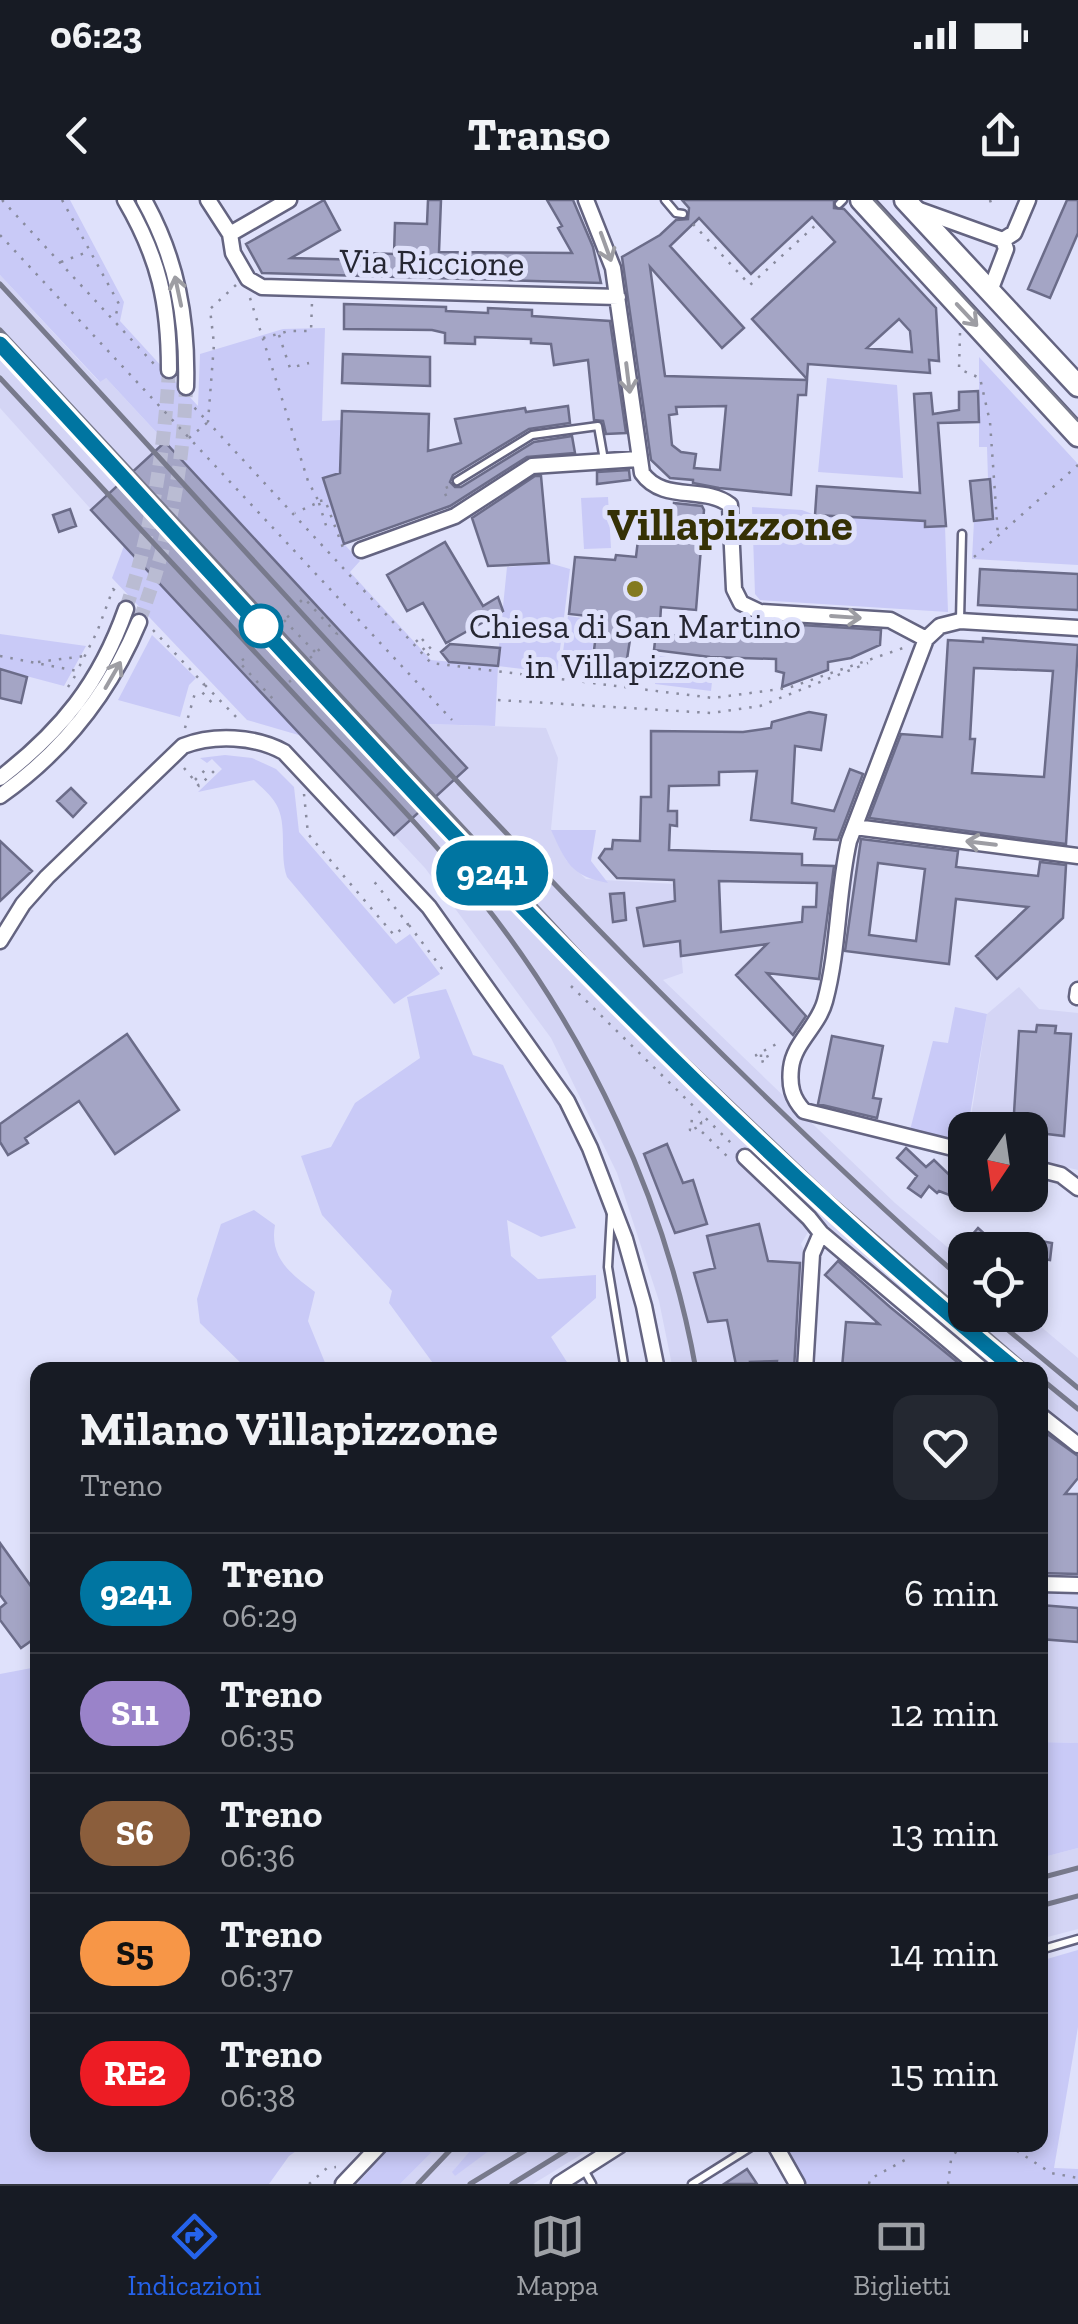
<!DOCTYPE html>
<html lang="it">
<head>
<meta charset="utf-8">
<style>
  :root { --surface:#171b24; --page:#242831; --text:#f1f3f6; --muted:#9ea1a6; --line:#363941; --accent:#2563eb }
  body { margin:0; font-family:"Zilla Slab",serif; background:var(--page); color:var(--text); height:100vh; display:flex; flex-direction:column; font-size:38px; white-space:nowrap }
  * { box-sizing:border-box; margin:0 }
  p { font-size:32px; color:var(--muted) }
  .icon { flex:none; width:55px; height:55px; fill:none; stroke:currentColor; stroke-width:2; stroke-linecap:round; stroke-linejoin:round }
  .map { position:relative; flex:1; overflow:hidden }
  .side { position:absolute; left:30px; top:1162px; width:1018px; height:790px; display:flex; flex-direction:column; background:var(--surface); border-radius:20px; box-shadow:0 5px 15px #0003 }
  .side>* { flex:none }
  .badge { padding:0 20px; border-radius:32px; font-size:35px; line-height:65px }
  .needle { width:65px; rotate:193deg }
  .fabs { position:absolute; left:948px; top:912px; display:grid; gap:20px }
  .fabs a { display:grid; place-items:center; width:100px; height:100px; border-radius:20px; background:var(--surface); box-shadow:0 5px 15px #0003; font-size:50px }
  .map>.badge { position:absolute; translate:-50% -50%; box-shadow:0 0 0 5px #fff }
  .round { display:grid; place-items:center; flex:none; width:105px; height:105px; border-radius:20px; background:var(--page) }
  .head { display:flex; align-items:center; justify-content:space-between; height:170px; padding:0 50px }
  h1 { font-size:48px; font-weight:800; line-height:75px }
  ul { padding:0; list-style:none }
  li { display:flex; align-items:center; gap:30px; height:120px; padding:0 50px; border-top:2px solid var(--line) }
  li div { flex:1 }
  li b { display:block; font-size:38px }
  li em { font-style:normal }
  li .badge { min-width:110px; font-weight:700; text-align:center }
  .status { display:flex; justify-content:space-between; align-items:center; height:70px; padding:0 50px; background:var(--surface); direction:ltr }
  .status svg { height:28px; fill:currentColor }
  header { display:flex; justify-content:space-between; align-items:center; height:130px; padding:0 50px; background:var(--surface); font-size:45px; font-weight:800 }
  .tabs { display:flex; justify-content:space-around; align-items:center; height:140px; border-top:2px solid var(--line); background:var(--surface); font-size:28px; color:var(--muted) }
  .tabs a { display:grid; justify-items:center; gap:5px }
  .tabs .active { color:var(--accent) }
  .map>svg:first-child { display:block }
</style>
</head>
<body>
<div class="status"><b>06:23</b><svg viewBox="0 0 49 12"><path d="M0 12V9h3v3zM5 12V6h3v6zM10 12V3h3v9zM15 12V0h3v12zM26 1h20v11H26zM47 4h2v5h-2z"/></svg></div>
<header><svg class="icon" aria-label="back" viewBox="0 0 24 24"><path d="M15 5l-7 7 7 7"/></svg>Transo<svg class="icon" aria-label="share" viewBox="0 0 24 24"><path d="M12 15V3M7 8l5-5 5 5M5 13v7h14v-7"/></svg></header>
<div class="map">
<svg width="1078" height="1984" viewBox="0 0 1078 1984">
  <rect width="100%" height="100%" fill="#dfe1fb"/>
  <path fill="#d4d5f5" d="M0,75L99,182L105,177L427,524L546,528L558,558L551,629L566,660L586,679L675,684L683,773L663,780L895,1003L965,1062V1115H1027L1078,1158V1236L1040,1206V1170H996L817,1017L801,1044L815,1073L809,1170H673L659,1101L617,973L551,838L425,668L124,346L0,208Z
    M1019,787L1039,809L1078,813V970L1030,959V930H969L987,814Z
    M1040,1314L1078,1316V1543L1040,1542Z
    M1078,1648V1729L1040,1739V1658Z
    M439,1945H475L453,1971L455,1975L497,1945H597L533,1984H400Z"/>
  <path fill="#c9caf7" d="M0,0H70L124,102L120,121L198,206L200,154L283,129L325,128L322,221L341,220L340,273L323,279L344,344L360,361L350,372L431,460L497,466L507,367L549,363L570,369L557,473L498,466L495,526L427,524L106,178L100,182L0,75Z
    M979,157L1078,264V365L972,359L974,321L993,318L988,279L987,247H979Z
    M827,178L897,185L903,278L818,272Z
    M608,297L611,348L584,349L581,298Z
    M752,307L802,310L815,315L925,321V326H945L948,412L760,400L755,394Z
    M124,346L302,536L247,520L112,378Z
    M568,416L596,420L590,470L561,466Z
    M0,434L86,446L64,486L0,469Z
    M152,435L196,478L189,485L180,517L118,500Z
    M658,456L714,463L711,491L655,484Z
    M225,555L252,558L276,569L294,587L299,632L396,744L410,734L440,774L394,804L287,677C279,654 288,624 276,604C271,595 261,587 254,580L198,592L222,569L212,559L207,563L200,558Z
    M551,630H596L591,661L608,683C570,676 566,662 551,630Z
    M446,789L473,855L503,865L576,1028L541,1037L507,1020L511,1056L538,1079L596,1075V1098L551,1137L572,1170H438L389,1103L392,1091L322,1015L301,956L331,947L355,903L420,858L407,797Z
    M955,807L987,814L965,944L909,934L933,841L948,843Z
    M254,1010L275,1025C269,1058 291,1074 315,1092L308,1121L328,1170H248L200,1123L197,1099L221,1024Z
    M37,1467L38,1945H305L289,1956L269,1984H0V1474Z
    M1040,1542L1078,1543V1648L1040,1658Z
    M1078,1750V1827L1054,1968L1078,1969V1984H804L782,1945H1040V1761Z
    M392,1945H439L400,1984H357Z
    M475,1945H497L455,1976L452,1972Z"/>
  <path fill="#a4a5c5" stroke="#6b6c89" stroke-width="2.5" fill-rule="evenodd" d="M324,0L340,30L291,58L367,60L368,53L394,54L395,23L427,24L428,0H441L439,52L572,53L558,28L562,26L547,0H573L593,47L601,83L262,73L246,44Z
    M682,0H834V8L844,9L936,108L939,161L929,160L930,173L808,164L807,179L752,119L835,42L812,17L751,74L699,18L670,46L744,128L722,148L650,67L665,176L807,180L806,195H798L791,295L719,288L693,283V280L670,278L651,260L622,57L660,35L676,20L688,19L689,8ZM899,119L910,131L912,152L867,148ZM726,206L720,270L694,268L696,254L681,252L672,245L669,215L677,214L676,207Z
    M1067,0H1078V33L1050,98L1028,89Z
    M344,104L446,107V111L488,113V108L532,110V116L610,121L626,233L606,234L603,221L594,220L588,160L554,165L551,144L531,143V139L475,137V144L445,143V133L432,130L344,129Z
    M343,154L430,157V186L342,183Z
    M978,191L979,222L938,223L946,326L925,327V321L815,315L817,286L920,293L914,194L931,193L933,214L959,210V192Z
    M568,206L570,223L529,229L453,275L450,282L455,287H461L534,242L572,236L575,253L527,257L450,306L344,344L323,278L340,273L342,211L429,214L428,251L461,243L455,219L525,208L526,212Z
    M165,242L467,568L394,635L91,310Z
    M629,270L630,280L597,284V272Z
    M535,276H541L549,363L488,366L472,318Z
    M990,279L993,319L974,321L970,281Z
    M674,303L702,306L704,310L696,410L661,407L660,423L633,420L625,472L592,467L598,417L569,414L575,357L615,360L616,355L636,357L639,331L673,334Z
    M70,309L76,326L59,332L53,315Z
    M445,342L483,406L498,397L503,411L446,443L423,403L407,411L387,375Z
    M980,369L1078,374V410L978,405Z
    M698,419L777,424V431H800L801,425L881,430L880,445L851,458L828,462V470L782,487L784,473L776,471V459L710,457L654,450L656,432L695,439Z
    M983,438L1078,445L1066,644L869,618L901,534L942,537L948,440L983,442ZM974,468L1053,471L1044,577L972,573L975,539H970Z
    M450,444L500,448L498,466L449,462L441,452Z
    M0,469L27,477L21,503L0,498Z
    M809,512L826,515L821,550L795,546L792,603L834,611L850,569L863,574L838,640L814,639L816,628L751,620L757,571L719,572V585L669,586L668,611H677V626L670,625L669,650L802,654V665L834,666L819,779L767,773L806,816L793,835L736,775L767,744L681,756L680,741L644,746L637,708L675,701L674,680L617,678L599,658L605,649H612L613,640L640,641L641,597H651V531L743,532L771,528L772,522ZM719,681L817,683L816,707H803L802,722L721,732Z
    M71,588L86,603L73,617L57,601Z
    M861,639L958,651L956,667L1038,676L1040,662L1066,665L1063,718L997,779L976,756L1028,707L956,699L949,764L845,751ZM878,663L925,669L916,741L869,735Z
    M0,641L32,671L0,701Z
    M624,693L626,720L613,722L610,694Z
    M1037,825L1056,826L1055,833L1071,834L1064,936L1013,930L1019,831L1036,832Z
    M127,834L179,910L115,954L79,901L25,938L28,943L8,955L0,942V924Z
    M832,836L883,846L873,898L881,899L877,918L818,904Z
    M667,944L683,983L693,980L707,1024L675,1033L644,954Z
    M906,948L926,967L934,960L965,990V1001L939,991L937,993L929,986L921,997L908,988L917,976L897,958Z
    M759,1024L768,1061L800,1063L794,1170H776L777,1161L750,1162L751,1170H737L727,1120L708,1122L694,1073L715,1068L707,1036Z
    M978,1028L987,1036L975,1050H959Z
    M1030,1039L1052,1043L1050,1060L1030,1057Z
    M838,1061L890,1107L967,1170L842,1168L846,1122L879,1124L825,1075Z
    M1040,1229L1078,1256V1278L1065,1294H1078V1374L1040,1373Z
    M0,1343L38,1396V1436L21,1448L0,1420V1408L6,1403L0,1395Z
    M1040,1405L1078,1408V1442L1040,1439Z
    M747,1969L757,1984H724Z"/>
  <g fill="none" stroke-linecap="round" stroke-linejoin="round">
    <path stroke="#babcd3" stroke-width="14" stroke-dasharray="14 7" stroke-linecap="butt" d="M126,409C152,329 164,254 169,170
      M139,422C169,342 183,272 186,187"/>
    <defs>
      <path id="service" d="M665,0L676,13L683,14
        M839,4L843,0
        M457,281L532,235L598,226L604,260
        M960,420L962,334
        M611,1014L608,1067L625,1170
        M1040,1750L1078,1739
        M583,1968L592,1984
        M692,1984L754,1945"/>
      <path id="minor" d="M125,0C159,58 169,103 169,170
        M144,0C177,59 188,120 186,187
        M208,0L230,34L233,53L248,79L262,87L618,97
        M586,0L613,68L642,273C663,303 704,285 730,305L734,389L741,403L760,412L890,420L926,439
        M914,8L1003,40
        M230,34L289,0
        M1003,40L1014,33L1028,0
        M990,91L1006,49L1003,40
        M361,350L455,316L532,266L638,259
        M0,578C61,531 100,483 126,409
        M0,596C64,551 109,494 139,422
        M855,627L1078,656
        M0,741L23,704L47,677L183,546C214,534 255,536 284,552L429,707L567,901L590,948L625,1039L644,1106L657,1170
        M1077,797L1078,790
        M965,951L804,911C792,898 789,886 791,868C794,842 818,827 825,801C839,749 837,694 849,641L926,439L940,426L960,421L1078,428
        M745,957L809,1018L821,1033L983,1170
        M1030,967L1061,975L1078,988
        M805,1170L812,1054L821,1033
        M1040,1215L1078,1245
        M1040,1384L1078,1385
        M775,1945L797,1984
        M343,1984L380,1945
        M559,1984L620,1945"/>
      <path id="secondary" d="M861,0L1078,236
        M905,0L1078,186"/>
    </defs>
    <use href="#service" stroke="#646481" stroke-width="11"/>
    <use href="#minor" stroke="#646481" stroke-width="19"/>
    <use href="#secondary" stroke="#646481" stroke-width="25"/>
    <path stroke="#898b9e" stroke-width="2.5" stroke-dasharray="2.5 8" stroke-linecap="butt" d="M2,0L154,164
      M62,0L119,104L114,121
      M990,0L993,9
      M693,24L750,85L818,23
      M0,35L452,520
      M61,62L90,51
      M236,85L210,109L214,144L208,222L431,463L713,498L788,488L906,447
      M250,98L308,281L319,302L295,313
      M960,133L959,169L980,178L990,222L998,336
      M279,135L290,168L309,163
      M263,138L289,131H311L312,102
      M189,238L208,222L190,203
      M448,287L443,289L448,300
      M320,301L325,300L345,353
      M319,303L328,332
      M974,357L1078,265
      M300,402L304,398L337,434L334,438
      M284,420L316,453
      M279,424L290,415
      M153,430L204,484L201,491L215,506
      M422,439L433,451L425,457
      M416,440L428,454
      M261,442L294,478
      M255,446L267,437
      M0,456L77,471L97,432L113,389L120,395
      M310,458L321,448
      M244,459L239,462L273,499L278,495
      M38,462L85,456
      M289,482L300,473
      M205,485L241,522
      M68,487L77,473
      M498,500L711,513L760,506L868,463
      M185,528L195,493L199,490
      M184,568L199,586L219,566
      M195,580L208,567
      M304,594L308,634L394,735L408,724L372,679
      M409,725L443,770
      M571,786L733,945
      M761,857V854L766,853L769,860L760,862L756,855L782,841
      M695,927L697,931L690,930V921L701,922V931L730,959
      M1008,1945L1051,1973L1078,1978
      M634,1950L642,1945
      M309,1984L327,1968L336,1967
      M869,1984L870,1979L905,1960
      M948,1984L951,1960L960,1945"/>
    <use href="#service" stroke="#fff" stroke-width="6"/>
    <use href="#minor" stroke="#fff" stroke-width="14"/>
    <use href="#secondary" stroke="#fff" stroke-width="20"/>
    <path stroke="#787a8c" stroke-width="2.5" d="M874,0L1078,221"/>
    <path stroke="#787a8c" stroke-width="5" d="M0,84C314,423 618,775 965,1082
      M0,130L626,803L829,996L1030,1170
      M0,178C98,283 196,388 293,493C356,561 423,627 481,700C588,835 666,1000 696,1170
      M990,1115L1078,1188
      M1040,1178L1078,1209
      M1040,1678L1078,1668
      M1040,1706L1078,1696
      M418,1984L455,1945
      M470,1984L534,1945
      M512,1984L575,1945"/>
  </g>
  <defs><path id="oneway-shaft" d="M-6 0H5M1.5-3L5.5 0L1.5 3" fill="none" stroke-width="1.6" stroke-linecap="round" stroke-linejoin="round" transform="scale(2.5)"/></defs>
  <g stroke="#9d9da3">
    <use href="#oneway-shaft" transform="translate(606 47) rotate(70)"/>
    <use href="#oneway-shaft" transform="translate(178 91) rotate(-102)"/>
    <use href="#oneway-shaft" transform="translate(967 115) rotate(47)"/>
    <use href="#oneway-shaft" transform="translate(628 178) rotate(83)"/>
    <use href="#oneway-shaft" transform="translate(846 417) rotate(4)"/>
    <use href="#oneway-shaft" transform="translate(113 475) rotate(-60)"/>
    <use href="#oneway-shaft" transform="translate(981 643) rotate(-173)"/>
  </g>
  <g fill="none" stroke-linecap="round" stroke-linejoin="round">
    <defs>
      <path id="line" d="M0,144C328,496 643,864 1016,1170"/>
    </defs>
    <use href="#line" stroke="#fff" stroke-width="22"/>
    <use href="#line" stroke="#0075a1" stroke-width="15"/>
  </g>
  <circle fill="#837a20" stroke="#dfe1fb" stroke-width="4" cx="635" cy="389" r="10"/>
  <circle fill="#fff" stroke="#0075a1" stroke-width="5" cx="261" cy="426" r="20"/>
  <g text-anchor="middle" stroke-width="10" stroke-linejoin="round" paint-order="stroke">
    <g font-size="35" fill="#252632" stroke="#dfe1fb">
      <text transform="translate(432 62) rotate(1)" y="12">Via Riccione</text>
    </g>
    <g font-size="35" fill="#252632" stroke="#dfe1fb">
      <text x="635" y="438">Chiesa di San Martino<tspan x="635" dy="40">in Villapizzone</tspan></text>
    </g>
    <g font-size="45" font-weight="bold" fill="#353105" stroke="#dfe1fb">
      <text x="730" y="340">Villapizzone</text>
    </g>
  </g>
</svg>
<div class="fabs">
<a><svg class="needle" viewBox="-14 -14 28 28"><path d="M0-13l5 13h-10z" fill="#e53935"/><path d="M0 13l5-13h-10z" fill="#9ea1a6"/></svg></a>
<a><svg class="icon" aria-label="locate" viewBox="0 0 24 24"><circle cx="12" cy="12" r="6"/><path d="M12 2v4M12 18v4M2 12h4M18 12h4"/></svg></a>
</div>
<b class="badge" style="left:492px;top:673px;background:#0075a1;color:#fff">9241</b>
<section class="side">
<div class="head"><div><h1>Milano Villapizzone</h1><p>Treno</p></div><a class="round"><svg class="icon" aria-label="heart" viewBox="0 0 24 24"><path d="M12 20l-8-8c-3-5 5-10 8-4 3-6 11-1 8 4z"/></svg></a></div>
<ul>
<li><span class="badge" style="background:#0075a1;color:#fff">9241</span><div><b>Treno</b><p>06:29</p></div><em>6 min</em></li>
<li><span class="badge" style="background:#9a83c9;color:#fff">S11</span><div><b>Treno</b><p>06:35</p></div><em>12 min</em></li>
<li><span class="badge" style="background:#8b5e3c;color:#fff">S6</span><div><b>Treno</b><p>06:36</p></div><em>13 min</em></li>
<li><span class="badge" style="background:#f79647;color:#111">S5</span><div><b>Treno</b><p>06:37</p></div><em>14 min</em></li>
<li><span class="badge" style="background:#ed1c24;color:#fff">RE2</span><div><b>Treno</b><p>06:38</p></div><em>15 min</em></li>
</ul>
</section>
</div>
<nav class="tabs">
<a class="active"><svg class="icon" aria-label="directions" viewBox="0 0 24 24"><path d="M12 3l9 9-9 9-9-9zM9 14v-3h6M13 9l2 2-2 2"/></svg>Indicazioni</a>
<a><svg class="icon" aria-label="map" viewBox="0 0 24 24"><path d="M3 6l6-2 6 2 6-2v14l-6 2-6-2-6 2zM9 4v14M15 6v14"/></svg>Mappa</a>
<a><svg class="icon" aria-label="tickets" viewBox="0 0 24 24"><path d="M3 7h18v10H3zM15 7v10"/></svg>Biglietti</a>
</nav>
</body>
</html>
